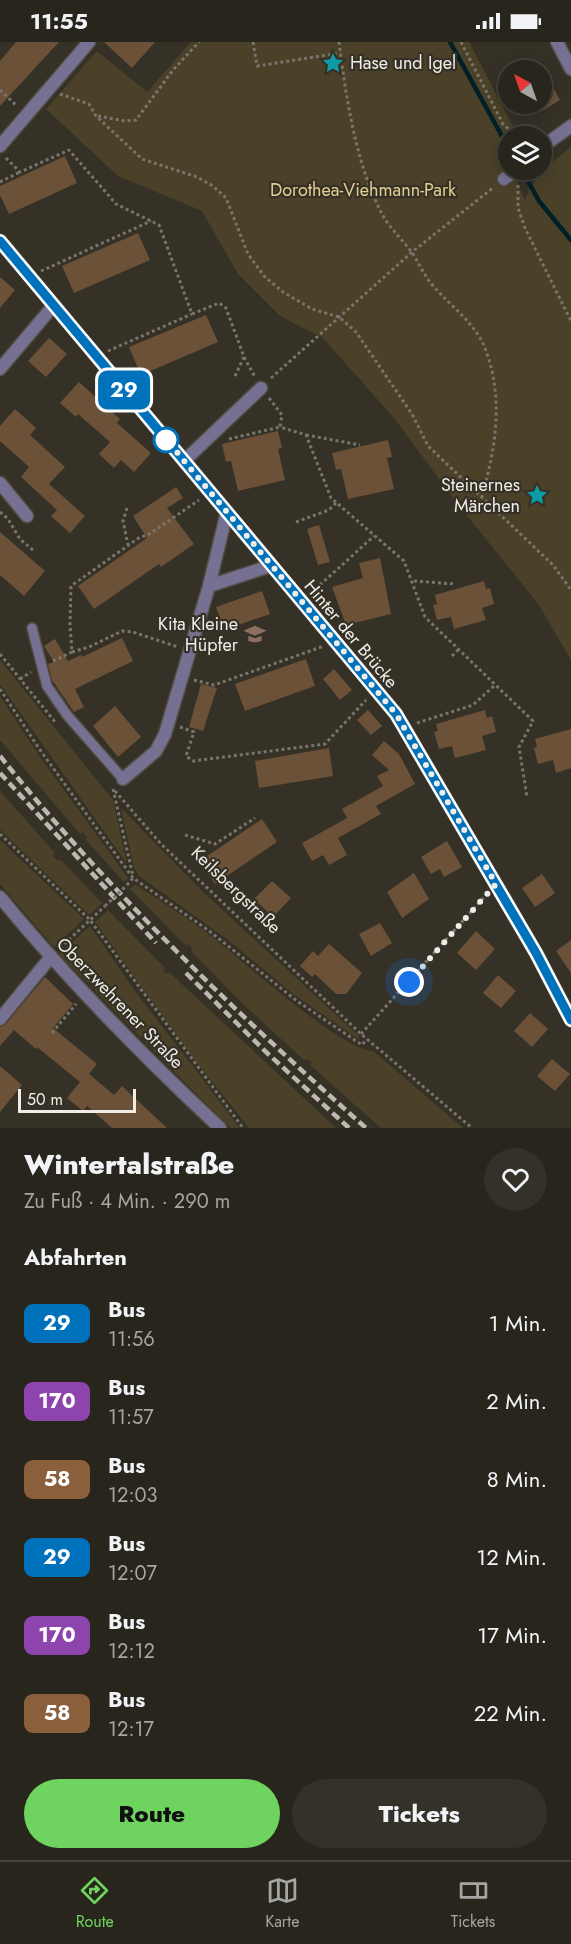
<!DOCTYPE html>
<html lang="de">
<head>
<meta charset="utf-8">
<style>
  :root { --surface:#28251c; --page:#343129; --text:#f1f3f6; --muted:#a5a5a3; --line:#44423b; --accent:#6fd360 }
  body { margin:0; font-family:Jost,sans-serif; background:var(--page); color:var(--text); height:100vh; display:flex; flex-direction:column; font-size:22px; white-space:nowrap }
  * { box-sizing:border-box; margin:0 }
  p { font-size:20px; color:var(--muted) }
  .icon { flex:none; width:33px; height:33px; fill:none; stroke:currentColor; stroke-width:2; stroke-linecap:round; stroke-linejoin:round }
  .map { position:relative; height:1086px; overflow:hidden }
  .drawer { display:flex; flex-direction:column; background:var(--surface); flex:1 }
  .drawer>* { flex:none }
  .badge { padding:0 12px; border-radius:9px; font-size:21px; line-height:39px }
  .needle { width:39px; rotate:320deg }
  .tools { position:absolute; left:498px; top:18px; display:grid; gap:12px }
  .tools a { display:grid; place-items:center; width:54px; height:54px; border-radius:50%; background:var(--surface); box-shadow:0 3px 15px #0003,0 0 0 2px var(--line); font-size:30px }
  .scale { position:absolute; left:18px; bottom:15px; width:118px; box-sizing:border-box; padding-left:6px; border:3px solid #f0ede6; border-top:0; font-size:16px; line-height:21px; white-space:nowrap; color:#f0ede6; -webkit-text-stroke:4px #353126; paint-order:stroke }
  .you { position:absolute; width:30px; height:30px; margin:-15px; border:4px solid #fff; border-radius:50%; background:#1a73e8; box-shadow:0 0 0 9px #1a73e833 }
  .map>.badge { position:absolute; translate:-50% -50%; box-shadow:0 0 0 3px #fff }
  h2 { padding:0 24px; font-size:22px; line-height:54px }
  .round { display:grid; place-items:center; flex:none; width:63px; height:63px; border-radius:32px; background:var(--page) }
  .head { display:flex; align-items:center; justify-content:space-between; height:102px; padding:0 24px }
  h1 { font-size:28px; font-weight:800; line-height:45px }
  .cta { display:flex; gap:12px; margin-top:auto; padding:12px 24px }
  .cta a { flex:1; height:69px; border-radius:36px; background:var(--accent); color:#111; font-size:24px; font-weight:800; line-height:69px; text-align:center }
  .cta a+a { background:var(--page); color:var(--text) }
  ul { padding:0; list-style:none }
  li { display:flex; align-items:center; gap:18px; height:78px; padding:0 24px }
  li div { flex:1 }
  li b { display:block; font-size:22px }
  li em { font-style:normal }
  li .badge { min-width:66px; font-weight:700; text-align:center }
  .status { display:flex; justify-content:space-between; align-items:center; height:42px; padding:0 30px; background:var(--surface); direction:ltr }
  .status svg { height:16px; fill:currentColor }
  .tabs { display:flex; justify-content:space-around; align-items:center; height:84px; border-top:2px solid var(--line); background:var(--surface); font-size:16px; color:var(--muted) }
  .tabs a { display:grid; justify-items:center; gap:3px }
  .tabs .active { color:var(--accent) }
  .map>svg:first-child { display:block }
</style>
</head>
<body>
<div class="status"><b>11:55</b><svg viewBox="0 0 49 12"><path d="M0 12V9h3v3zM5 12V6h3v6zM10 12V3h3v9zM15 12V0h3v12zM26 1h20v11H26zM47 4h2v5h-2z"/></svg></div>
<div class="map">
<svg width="571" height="1086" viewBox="0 0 571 1086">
  <rect width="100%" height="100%" fill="#353126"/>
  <path fill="#4a4128" d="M191,0H469L517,92V94H508V128H517V140L525,158C533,134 552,120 571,105V618L539,563L456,460L394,376L323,296L280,274L238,232L202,169L118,134L46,67L97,9L147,50Z
    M0,618L113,758L127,822L0,642Z
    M0,654L40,715L128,836L124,840L85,797L87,795L83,790L80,792L0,698Z
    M0,749L55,811L53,814L58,819L60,817L102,861L89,873L0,788Z
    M121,766L201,848L360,995L358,997L293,952L228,898L139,834L134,826Z
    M0,798L84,877L54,905L0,842Z
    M135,842C160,859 187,875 211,894C241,917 342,1009 373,1009L463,1086H381L310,1023L312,1021L307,1017L305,1019L242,961L191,909L193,907L188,902L186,904L130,847Z
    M108,868L165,926L163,928L167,932L169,930L336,1086H249L191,1013L95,880Z
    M90,884L135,949L240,1086H231L219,1075L59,912Z"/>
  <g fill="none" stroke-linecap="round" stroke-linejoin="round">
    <path stroke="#002027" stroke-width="4.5" d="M450,0L508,105
      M528,139L539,159L571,198"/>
  </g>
  <path fill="#6b5138" d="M16,0H59L0,64V19Z
    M104,0H155L132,26Z
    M542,25L560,58L542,69Z
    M65,114L77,141L9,172L0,153V144Z
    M138,191L150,218L74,251L62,224Z
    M0,235L15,248L0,266Z
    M206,273L218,300L141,333L129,305Z
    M49,296L67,312L46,335L28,319Z
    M79,340L120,377L117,381L151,411L134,430L121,418L114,426L99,412L110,400L78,372L76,375L60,361Z
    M15,367L36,386L30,393L65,425L49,442L85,474L70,491L51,474L57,468L21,435L29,425L0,399V384Z
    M278,389L282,406L278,407L285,438L238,449L231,419L226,420L222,402Z
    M388,398L392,415L387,416L394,447L348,457L341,427L336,428L332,411Z
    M176,445L183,456L167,466L194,502L161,525L159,522L94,567L78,544L147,496L133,474Z
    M319,483L330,520L318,523L307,487Z
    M0,490L45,529L24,554L0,533Z
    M380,516L391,572L346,583L332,545L363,536L359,521Z
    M484,539L486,547L490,546L494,562L482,566L486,578L454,587L451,575L437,578L433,563L437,562L435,553Z
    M262,549L270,572L224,588L216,565Z
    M122,596L133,619L75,647L84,665L74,670L52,638L48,622L54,620L44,604L55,597L68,619L81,613L82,615Z
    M306,617L315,644L245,669L235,642Z
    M334,627L352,648L340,658L323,637Z
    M201,642L217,646L203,689L189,685Z
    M115,664L141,695L118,715L93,684Z
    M368,668L382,684L371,693L357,678Z
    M485,668L487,676L492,674L496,690L482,694L486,708L455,716L452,704L439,707L434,690L438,689L436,682Z
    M571,687V726L556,731L553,718L538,722L534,706L537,705L535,697Z
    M384,699L399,712L415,742L376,764L381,772L338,796L347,813L329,823L323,813L312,819L302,801L347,776L342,767L383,744L377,734L389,728L372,713Z
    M329,706L333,734L259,746L255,719Z
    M262,777L277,800L215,842L200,819Z
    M447,799L462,825L444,835L440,827L431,832L421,815Z
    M414,831L429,857L402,876L387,850Z
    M542,832L555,851L535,865L522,846Z
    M272,839L291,856L273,875L254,857Z
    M380,881L392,901L371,914L359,892Z
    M476,889L495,907L476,928L457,911Z
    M571,898V931L556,909Z
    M329,902L362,931L346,952H336L315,932L312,935L300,924L313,909L318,914Z
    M498,933L516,949L501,966L483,951Z
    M45,935L73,962L53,986L97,1022L89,1032L114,1053L122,1044L167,1086H112L87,1064L83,1069L67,1056L80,1040L37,1005L36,1007L14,988L0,1004V985L6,982Z
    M530,971L548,987L532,1005L514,989Z
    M552,1017L570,1032L555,1049L537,1034Z
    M0,1024L22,1043L0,1070Z"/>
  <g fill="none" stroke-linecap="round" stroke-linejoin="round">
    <defs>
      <path id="service" d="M32,586L47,644L67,673L123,737"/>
      <path id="minor" d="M557,0L571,27
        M0,104L89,0
        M542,105L571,84
        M504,137L516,128
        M0,199L396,672L536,911L571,978
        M0,327L54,263
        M184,419L261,346
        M0,441L27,474
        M209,544L270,524
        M123,737L156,709L165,692L209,544L227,470
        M0,855C68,938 142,1013 220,1086
        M0,977L50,916"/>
    </defs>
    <use href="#service" stroke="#534f45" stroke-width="12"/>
    <use href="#minor" stroke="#534f45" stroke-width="15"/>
    <path stroke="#79756c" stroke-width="3" stroke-dasharray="3 3" stroke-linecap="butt" d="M253,0L257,24L340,11
      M339,0C346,55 356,123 382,172C390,187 404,199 413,212C418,220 422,228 427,236C444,260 474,278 485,306C504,356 496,405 482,454
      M461,0L503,82L516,94
      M0,48L17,64
      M60,52L89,62L96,74L142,117L197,135L213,144L226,156L248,212L264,234L283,250L312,267L339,275L356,290L412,372L428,404L553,523L571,548
      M98,74L125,79L136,78L173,28L199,0
      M6,116L20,130L69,108L116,162L159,183L192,272L219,261L226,266L244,315L255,335
      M0,140L20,130
      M518,143V166L525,186L571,279
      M41,229L151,179
      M108,309L192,272
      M235,334L244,315
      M271,336L412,210L494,145
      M269,356L282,373L280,385L306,393L331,456L404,519L425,575L533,679L519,705L527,755
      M306,393L360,403
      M229,397L280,385
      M127,466L123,479L128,503
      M0,470L8,477L20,497L35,510
      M296,480L329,468L336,461
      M414,539L455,542
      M311,551L374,494
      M72,610L89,605L122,589L133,590L178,605
      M0,612L55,680
      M452,614L459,607
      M53,619L72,610L70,583L71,544L140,495L148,493L199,458
      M20,637L31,630
      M194,638L214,643L324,604
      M0,647L40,708L133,836L208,888L297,959L362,1003L367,997
      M417,681L473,663L495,643
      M180,685L194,690L186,714L193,719L325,702L366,658
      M113,747L133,834
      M115,749L161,802L361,992L472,1086
      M0,792L90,878L243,1086
      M185,793L215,802L255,776
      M127,843L133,836
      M60,906L105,864
      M52,991L76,962
      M361,992L486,853"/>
    <use href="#service" stroke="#767192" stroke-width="9"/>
    <use href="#minor" stroke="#767192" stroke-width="12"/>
    <path stroke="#bdb9b1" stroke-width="4.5" stroke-dasharray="9 4.5" stroke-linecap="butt" d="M0,714C109,850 236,971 366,1086
      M0,731L156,901
      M186,931L265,1009L349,1086"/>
    <path stroke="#79756c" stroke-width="3" stroke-dasharray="3 3" stroke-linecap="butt" d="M105,864L127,843"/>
  </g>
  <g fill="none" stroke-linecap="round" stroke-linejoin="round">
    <defs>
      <path id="line" d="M0,199L396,672L536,911L571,978"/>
    </defs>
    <use href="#line" stroke="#fff" stroke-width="14"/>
    <use href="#line" stroke="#0072bc" stroke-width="9"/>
    <path stroke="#f0ede6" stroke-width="6" stroke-dasharray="0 10.8" d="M166,398L165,396L396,672L496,842L409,940"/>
  </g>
  <defs>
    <symbol id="sight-bare" viewBox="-9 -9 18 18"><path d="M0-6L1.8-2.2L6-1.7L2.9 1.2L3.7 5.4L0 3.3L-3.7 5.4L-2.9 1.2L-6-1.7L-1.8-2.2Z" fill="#0f9aa8" stroke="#353126" stroke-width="2.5" paint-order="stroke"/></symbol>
    <symbol id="school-bare" viewBox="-9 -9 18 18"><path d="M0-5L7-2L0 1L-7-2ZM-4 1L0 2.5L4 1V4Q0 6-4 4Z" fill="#8d6e63" stroke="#353126" stroke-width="2.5" paint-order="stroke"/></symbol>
  </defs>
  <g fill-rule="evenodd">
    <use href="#sight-bare" x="318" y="6" width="30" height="30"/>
    <use href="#sight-bare" x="522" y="438" width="30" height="30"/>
    <use href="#school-bare" x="240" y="577" width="30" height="30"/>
  </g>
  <circle fill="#fff" stroke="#0072bc" stroke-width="3" cx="166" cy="398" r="12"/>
  <g text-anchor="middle" stroke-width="4.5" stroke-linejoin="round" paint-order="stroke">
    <g font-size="18" fill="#f0ede6" stroke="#353126" text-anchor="end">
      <text x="350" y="27" text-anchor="start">Hase und Igel</text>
      <text x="520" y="449">Steinernes<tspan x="520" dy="21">Märchen</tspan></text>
      <text x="238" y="588">Kita Kleine<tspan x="238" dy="21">Hüpfer</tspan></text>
    </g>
    <g font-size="18" fill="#e3ce92" stroke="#353126">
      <text x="363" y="154">Dorothea-Viehmann-Park</text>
    </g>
    <g font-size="18" fill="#f0ede6" stroke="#353126">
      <text transform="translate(351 592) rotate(50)" y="6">Hinter der Brücke</text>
      <text transform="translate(236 848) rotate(44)" y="6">Keilsbergstraße</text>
      <text transform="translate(120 961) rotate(46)" y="6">Oberzwehrener Straße</text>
    </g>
  </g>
</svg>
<div class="tools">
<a><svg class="needle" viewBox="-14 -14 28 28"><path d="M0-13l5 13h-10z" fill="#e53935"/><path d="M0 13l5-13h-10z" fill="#a5a5a3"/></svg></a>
<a><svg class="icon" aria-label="layers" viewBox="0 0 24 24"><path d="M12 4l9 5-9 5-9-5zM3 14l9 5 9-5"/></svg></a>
</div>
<div class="scale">50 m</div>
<div class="you" style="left:409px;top:940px"></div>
<b class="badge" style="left:124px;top:348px;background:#0072bc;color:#fff">29</b>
</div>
<section class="drawer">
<div class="head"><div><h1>Wintertalstraße</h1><p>Zu Fuß · 4 Min. · 290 m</p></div><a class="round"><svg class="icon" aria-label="heart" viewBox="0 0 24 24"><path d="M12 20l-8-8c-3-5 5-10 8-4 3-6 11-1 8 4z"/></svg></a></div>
<h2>Abfahrten</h2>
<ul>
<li><span class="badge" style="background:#0072bc;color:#fff">29</span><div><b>Bus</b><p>11:56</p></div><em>1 Min.</em></li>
<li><span class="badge" style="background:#8e44ad;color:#fff">170</span><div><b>Bus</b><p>11:57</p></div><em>2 Min.</em></li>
<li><span class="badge" style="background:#8b5e3c;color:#fff">58</span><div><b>Bus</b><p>12:03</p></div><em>8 Min.</em></li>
<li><span class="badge" style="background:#0072bc;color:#fff">29</span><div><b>Bus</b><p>12:07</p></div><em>12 Min.</em></li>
<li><span class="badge" style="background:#8e44ad;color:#fff">170</span><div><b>Bus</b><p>12:12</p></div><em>17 Min.</em></li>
<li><span class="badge" style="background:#8b5e3c;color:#fff">58</span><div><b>Bus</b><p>12:17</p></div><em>22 Min.</em></li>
</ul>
<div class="cta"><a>Route</a><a>Tickets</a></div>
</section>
<nav class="tabs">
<a class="active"><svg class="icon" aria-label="directions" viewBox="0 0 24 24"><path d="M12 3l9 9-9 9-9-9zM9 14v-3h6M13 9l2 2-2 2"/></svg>Route</a>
<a><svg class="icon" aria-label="map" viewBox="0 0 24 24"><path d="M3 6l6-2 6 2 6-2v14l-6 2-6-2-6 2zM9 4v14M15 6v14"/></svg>Karte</a>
<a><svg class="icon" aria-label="tickets" viewBox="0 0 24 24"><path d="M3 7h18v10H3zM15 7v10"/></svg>Tickets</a>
</nav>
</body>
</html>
